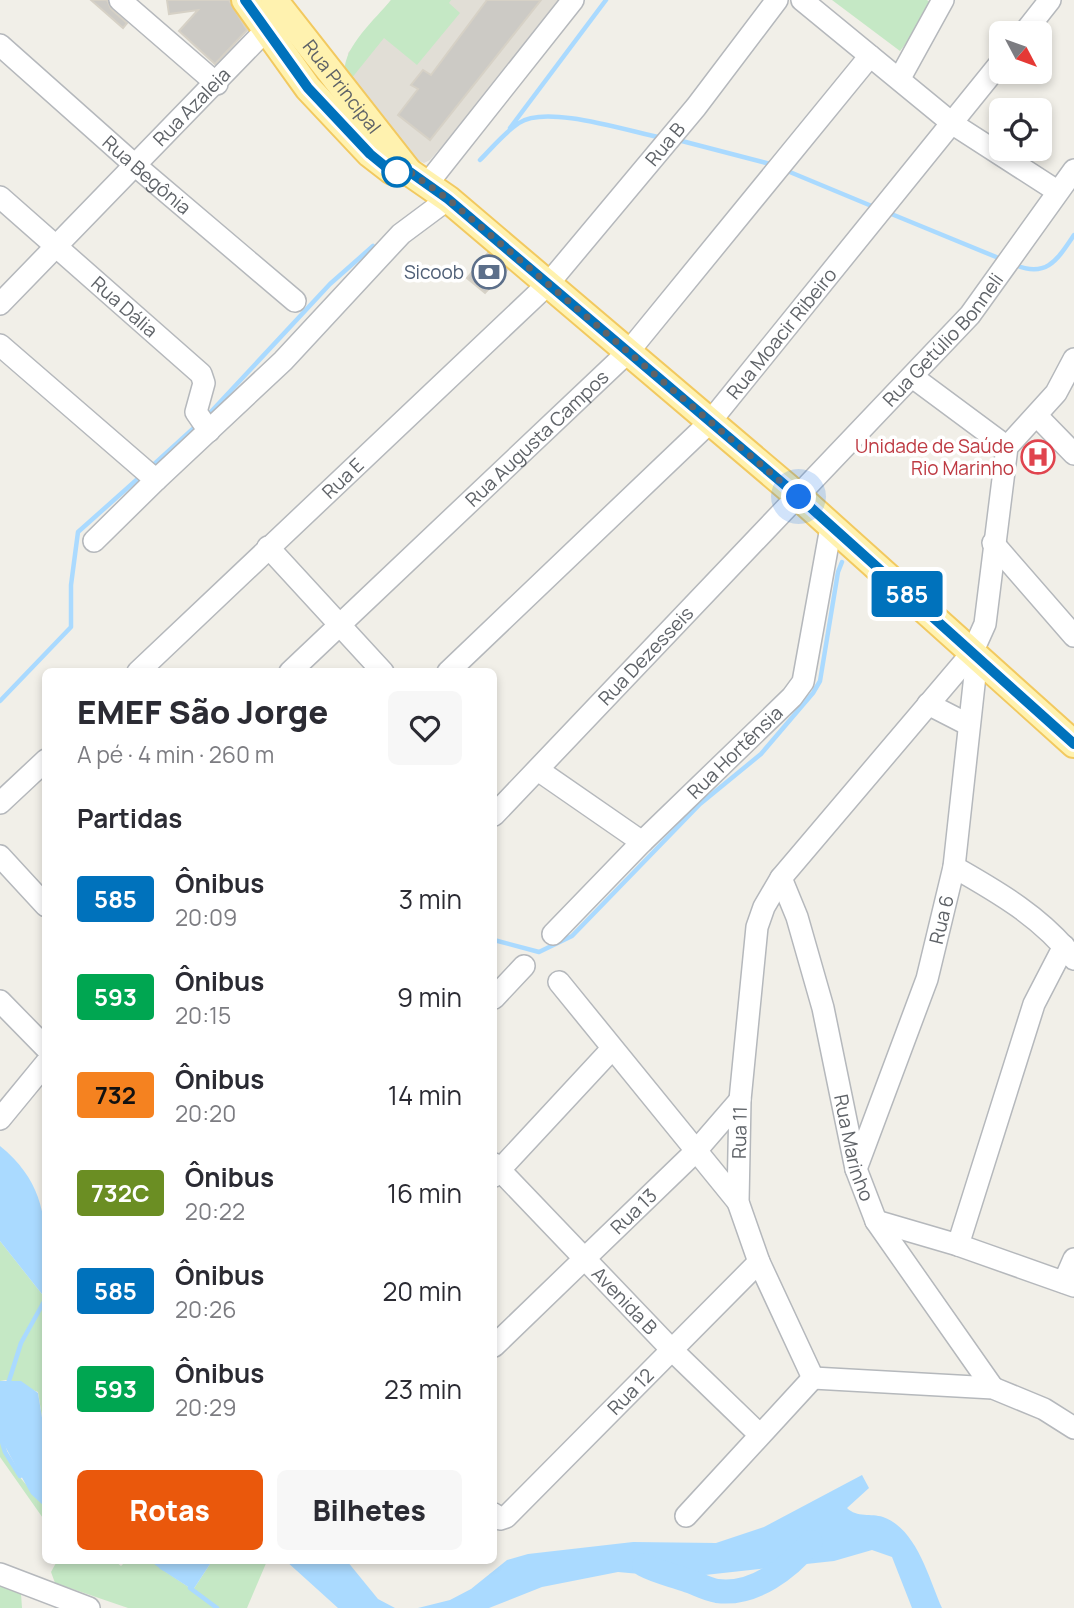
<!DOCTYPE html>
<html lang="pt">
<head>
<meta charset="utf-8">
<style>
  :root { --surface:#fff; --page:#f7f7f7; --text:#2b2b33; --muted:#7c7c81; --accent:#ea580c }
  body { margin:0; font-family:Manrope,sans-serif; background:var(--page); color:var(--text); height:100vh; display:flex; flex-direction:column; font-size:26px; white-space:nowrap }
  * { box-sizing:border-box; margin:0 }
  p { font-size:23px; color:var(--muted) }
  .icon { flex:none; width:38px; height:38px; fill:none; stroke:currentColor; stroke-width:2; stroke-linecap:round; stroke-linejoin:round }
  .map { position:relative; flex:1; overflow:hidden }
  .side { position:absolute; left:42px; top:668px; width:455px; height:896px; display:flex; flex-direction:column; background:var(--surface); border-radius:10px; box-shadow:0 4px 10px #0003 }
  .side>* { flex:none }
  .badge { padding:0 14px; border-radius:5px; font-size:24px; line-height:46px }
  .needle { width:46px; rotate:131deg }
  .controls { position:absolute; left:989px; top:21px; display:grid; gap:14px }
  .controls a { display:grid; place-items:center; width:63px; height:63px; border-radius:10px; background:var(--surface); box-shadow:0 4px 10px #0003; font-size:35px }
  .you { position:absolute; width:35px; height:35px; margin:-18px; border:5px solid #fff; border-radius:50%; background:#1a73e8; box-shadow:0 0 0 10px #1a73e833 }
  .map>.badge { position:absolute; translate:-50% -50%; box-shadow:0 0 0 4px #fff }
  h2 { padding:0 35px; font-size:26px; line-height:63px }
  .round { display:grid; place-items:center; flex:none; width:74px; height:74px; border-radius:10px; background:var(--page) }
  .summary { display:flex; align-items:center; justify-content:space-between; height:119px; padding:0 35px }
  h1 { font-size:33px; font-weight:800; line-height:52px }
  .button { display:flex; gap:14px; margin-top:auto; padding:14px 35px }
  .button a { flex:1; height:80px; border-radius:10px; background:var(--accent); color:#fff; font-size:28px; font-weight:800; line-height:80px; text-align:center }
  .button a+a { background:var(--page); color:var(--text) }
  ul { padding:0; list-style:none }
  li { display:flex; align-items:center; gap:21px; height:98px; padding:0 35px }
  li div { flex:1 }
  li b { display:block; font-size:26px }
  li em { font-style:normal }
  li .badge { min-width:77px; font-weight:700; text-align:center }
  .map>svg:first-child { display:block }
</style>
</head>
<body>
<div class="map">
<svg width="1074" height="1608" viewBox="0 0 1074 1608">
  <rect width="100%" height="100%" fill="#f1efe8"/>
  <path fill="#e1ded6" d="M391,0H561L470,114L430,160L424,163L417,160L347,84L348,53Z"/>
  <path fill="#c5e8c5" d="M391,0H451L449,3L460,13L417,65L384,38L347,84C334,54 374,21 391,0Z
    M832,0H927L935,6L900,51Z
    M0,1241L45,1298V1435L38,1392L6,1380L0,1381Z
    M0,1437L18,1475L45,1507V1521L0,1457Z
    M57,1561H115L121,1566L126,1561H164L160,1568L193,1590L212,1561H267L247,1608H128L55,1583L51,1572Z
    M0,1572L20,1579L22,1608H0Z"/>
  <path fill="#aadaff" d="M0,1146C53,1189 46,1236 45,1298L0,1241Z
    M0,1381H21L38,1393L45,1436V1507L31,1494L0,1437Z
    M862,1475L869,1488L847,1508C857,1518 871,1513 883,1517C917,1529 929,1579 942,1608H912L892,1557L872,1550L834,1561L705,1575L673,1577L618,1572L542,1587L489,1608H418L450,1600L471,1589L507,1560L528,1554L633,1542L716,1543L764,1527Z
    M164,1561H212L193,1590L159,1568Z
    M286,1561H347L378,1599L395,1608H338Z"/>
  <g fill="none" stroke-linecap="round" stroke-linejoin="round">
    <path stroke="#aadaff" stroke-width="4.5" d="M510,128L606,0
      M678,140L774,165
      M480,160C492,148 504,133 519,123C546,104 631,132 662,138
      M785,170L874,207
      M889,213L1001,259
      M1015,265C1047,278 1057,260 1074,235
      M208,415L330,284L373,246
      M151,467L196,426
      M0,701L71,627V585L78,532L142,475
      M494,940L539,952L572,936L700,804L761,754L813,693L820,681L838,572L842,562
      M8,1384L21,1343L46,1298
      M0,1435L5,1452L20,1476
      M154,1561L163,1568
      M190,1588L217,1608"/>
    <path stroke="#aadaff" stroke-width="24" d="M644,1565C657,1572 672,1575 686,1580C696,1583 706,1589 717,1591C754,1596 789,1568 811,1542"/>
  </g>
  <path fill="#cccac5" stroke="#d6d1c6" stroke-width="2" d="M91,0H107L111,9L127,23L123,28Z
    M167,0H229L247,30L215,64L179,31L198,10L169,14Z
    M487,0H541L430,140L398,115L418,89L411,85L423,70L431,75Z
    M488,253L507,270L485,293L467,278Z"/>
  <g fill="none" stroke-linecap="round" stroke-linejoin="round">
    <defs>
      <g id="minor">
        <path d="M120,0L217,84"/>
        <path d="M802,0L953,124L1057,191"/>
        <path d="M1024,33L1050,0"/>
        <path id="s1" d="M0,45L136,166L295,301"/>
        <path d="M900,78L943,0"/>
        <path d="M428,183L573,0"/>
        <path id="s2" d="M0,197L201,374L204,383L196,412L209,431"/>
        <path id="s3" d="M0,304L266,30"/>
        <path d="M0,345L156,480L283,361L401,234L448,199"/>
        <path d="M914,378L1007,447"/>
        <path d="M1037,416L1074,454"/>
        <path d="M94,541L156,480"/>
        <path d="M993,543L1074,636"/>
        <path d="M268,547L383,672"/>
        <path id="s4" d="M138,672L548,284L696,107L777,0"/>
        <path id="s5" d="M290,672L629,351L870,56"/>
        <path id="s6" d="M448,672L709,423L1001,62"/>
        <path d="M928,704L969,725"/>
        <path d="M538,770L642,842"/>
        <path d="M0,803L46,760"/>
        <path id="s7" d="M494,815L970,315L1074,170"/>
        <path d="M0,856L46,906"/>
        <path d="M954,867C998,892 1043,918 1074,959"/>
        <path id="s8" d="M781,878L797,917L823,1008L856,1169L876,1221L993,1388"/>
        <path id="s9" d="M553,934L642,842L792,697L803,682L831,527"/>
        <path d="M559,982L738,1202"/>
        <path d="M494,998L524,966"/>
        <path d="M0,1001L46,1048"/>
        <path d="M0,1119L46,1063"/>
        <path id="s10" d="M494,1164L673,1351L759,1434"/>
        <path id="s11" d="M856,1169L927,979L954,867L977,657"/>
        <path d="M494,1176L611,1050"/>
        <path d="M876,1221L958,1245L1074,1286"/>
        <path d="M958,1245L1034,1004L1064,946"/>
        <path d="M1064,1282L1074,1259"/>
        <path id="s12" d="M494,1346L695,1152L740,1100"/>
        <path id="s13" d="M813,1378L759,1262L738,1202L740,1100L757,927L764,907L781,878L972,653L985,624L1007,447L1056,393L1074,359"/>
        <path d="M813,1378L993,1388L1044,1409L1074,1428"/>
        <path id="s14" d="M494,1514L500,1519L506,1517L759,1262"/>
        <path d="M686,1516L813,1378"/>
        <path d="M0,1574L89,1608"/>
      </g>
      <g id="major">
        <path d="M245,0L308,88L370,154L392,171L409,172"/>
        <path id="s15" d="M274,0L409,172L448,199L799,497L1074,744"/>
      </g>
    </defs>
    <use href="#minor" stroke="#b5b8bc" stroke-width="24"/>
    <use href="#major" stroke="#f2c960" stroke-width="30"/>
    <use href="#minor" stroke="#fff" stroke-width="21"/>
    <use href="#major" stroke="#fff2af" stroke-width="26"/>
  </g>
  <g fill="none" stroke-linecap="round" stroke-linejoin="round">
    <defs>
      <path id="line" d="M245,0L308,88L370,154L392,172H410L448,199L799,497L1074,744"/>
    </defs>
    <use href="#line" stroke="#fff" stroke-width="16"/>
    <use href="#line" stroke="#0072bc" stroke-width="10"/>
    <path stroke="#5f6368" stroke-width="7" stroke-dasharray="0 12.6" d="M397,172H392H410L448,199L799,497"/>
  </g>
  <defs>
    <symbol id="bank-ring" viewBox="-11 -11 22 22"><circle r="9.5" fill="#fff" stroke="#5c6f8a" stroke-width="1.5"/><path d="M-6-4H6V4H-6ZM0-2.3a2.3 2.3 0 1 0 0 4.6a2.3 2.3 0 1 0 0-4.6Z" fill="#5c6f8a"/></symbol>
    <symbol id="hospital-ring" viewBox="-11 -11 22 22"><circle r="9.5" fill="#fff" stroke="#e0444e" stroke-width="1.5"/><path d="M-5-5h3v3.5h4V-5h3V5h-3V1.5h-4V5h-3Z" fill="#e0444e"/></symbol>
  </defs>
  <g fill-rule="evenodd">
    <use href="#bank-ring" x="470" y="253" width="38" height="38"/>
    <use href="#hospital-ring" x="1019" y="438" width="38" height="38"/>
  </g>
  <circle fill="#fff" stroke="#0072bc" stroke-width="3.5" cx="397" cy="172" r="14"/>
  <g text-anchor="middle" stroke-width="7" stroke-linejoin="round" paint-order="stroke">
    <g font-size="19" fill="#5f6368" stroke="#fff">
      <text dy="7" stroke="none"><textPath href="#s15" startOffset="110">Rua Principal</textPath></text>
      <text dy="7" stroke="none"><textPath href="#s3" startOffset="275">Rua Azaleia</textPath></text>
      <text dy="7" stroke="none"><textPath href="#s4" startOffset="747">Rua B</textPath></text>
      <text dy="7" stroke="none"><textPath href="#s1" startOffset="196">Rua Begônia</textPath></text>
      <text dy="7" stroke="none"><textPath href="#s2" startOffset="166">Rua Dália</textPath></text>
      <text dy="7" stroke="none"><textPath href="#s6" startOffset="476">Rua Moacir Ribeiro</textPath></text>
      <text dy="7" stroke="none"><textPath href="#s7" startOffset="654">Rua Getúlio Bonneli</textPath></text>
      <text dy="7" stroke="none"><textPath href="#s5" startOffset="340">Rua Augusta Campos</textPath></text>
      <text dy="7" stroke="none"><textPath href="#s4" startOffset="282">Rua E</textPath></text>
      <text dy="7" stroke="none"><textPath href="#s7" startOffset="220">Rua Dezesseis</textPath></text>
      <text dy="7" stroke="none"><textPath href="#s9" startOffset="257">Rua Hortênsia</textPath></text>
      <text dy="7" stroke="none"><textPath href="#s11" startOffset="264">Rua 6</textPath></text>
      <text dy="7" stroke="none"><textPath href="#s13" startOffset="261">Rua 11</textPath></text>
      <text dy="7" stroke="none"><textPath href="#s8" startOffset="280">Rua Marinho</textPath></text>
      <text dy="7" stroke="none"><textPath href="#s12" startOffset="194">Rua 13</textPath></text>
      <text dy="7" stroke="none"><textPath href="#s10" startOffset="189">Avenida B</textPath></text>
      <text dy="7" stroke="none"><textPath href="#s14" startOffset="191">Rua 12</textPath></text>
    </g>
    <g font-size="19" fill="#4e5e75" stroke="#fff" text-anchor="end">
      <text x="464" y="279">Sicoob</text>
    </g>
    <g font-size="19" fill="#be3a42" stroke="#fff" text-anchor="end">
      <text x="1014" y="453">Unidade de Saúde<tspan x="1014" dy="22">Rio Marinho</tspan></text>
    </g>
  </g>
</svg>
<div class="controls">
<a><svg class="needle" viewBox="-14 -14 28 28"><path d="M0-13l5 13h-10z" fill="#e53935"/><path d="M0 13l5-13h-10z" fill="#7c7c81"/></svg></a>
<a><svg class="icon" aria-label="locate" viewBox="0 0 24 24"><circle cx="12" cy="12" r="6"/><path d="M12 2v4M12 18v4M2 12h4M18 12h4"/></svg></a>
</div>
<div class="you" style="left:799px;top:497px"></div>
<b class="badge" style="left:907px;top:594px;background:#0072bc;color:#fff">585</b>
<section class="side">
<div class="summary"><div><h1>EMEF São Jorge</h1><p>A pé · 4 min · 260 m</p></div><a class="round"><svg class="icon" aria-label="heart" viewBox="0 0 24 24"><path d="M12 20l-8-8c-3-5 5-10 8-4 3-6 11-1 8 4z"/></svg></a></div>
<h2>Partidas</h2>
<ul>
<li><span class="badge" style="background:#0072bc;color:#fff">585</span><div><b>Ônibus</b><p>20:09</p></div><em>3 min</em></li>
<li><span class="badge" style="background:#00a651;color:#fff">593</span><div><b>Ônibus</b><p>20:15</p></div><em>9 min</em></li>
<li><span class="badge" style="background:#f58220;color:#111">732</span><div><b>Ônibus</b><p>20:20</p></div><em>14 min</em></li>
<li><span class="badge" style="background:#6b8e23;color:#fff">732C</span><div><b>Ônibus</b><p>20:22</p></div><em>16 min</em></li>
<li><span class="badge" style="background:#0072bc;color:#fff">585</span><div><b>Ônibus</b><p>20:26</p></div><em>20 min</em></li>
<li><span class="badge" style="background:#00a651;color:#fff">593</span><div><b>Ônibus</b><p>20:29</p></div><em>23 min</em></li>
</ul>
<div class="button"><a>Rotas</a><a>Bilhetes</a></div>
</section>
</div>
</body>
</html>
